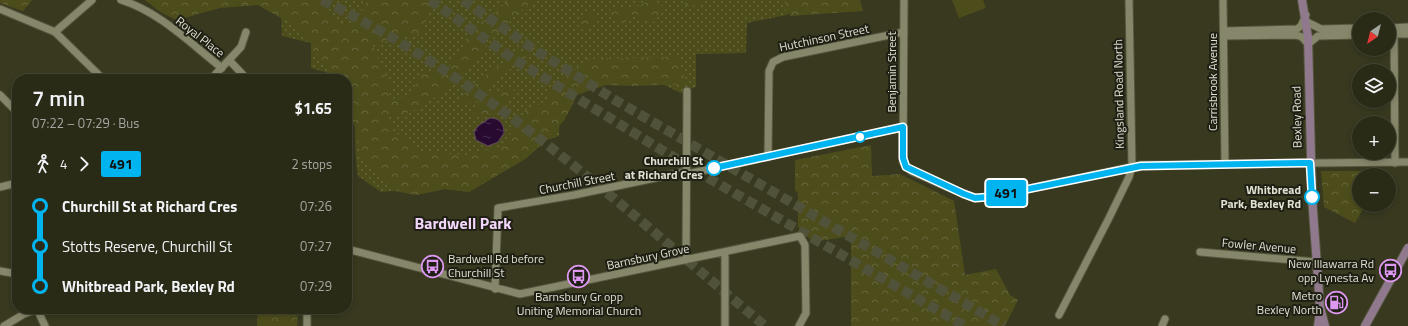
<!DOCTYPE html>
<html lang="en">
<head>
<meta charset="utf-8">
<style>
  :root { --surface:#2a2b17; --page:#323320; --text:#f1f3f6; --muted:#a5a7a1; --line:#464736 }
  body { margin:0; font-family:"Titillium Web",sans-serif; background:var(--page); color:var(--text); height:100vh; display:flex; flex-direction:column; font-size:15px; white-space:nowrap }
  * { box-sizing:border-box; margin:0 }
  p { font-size:13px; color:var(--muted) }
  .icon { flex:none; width:22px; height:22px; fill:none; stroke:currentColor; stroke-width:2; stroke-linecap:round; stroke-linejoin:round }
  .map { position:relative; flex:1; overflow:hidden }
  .side { position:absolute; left:12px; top:74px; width:340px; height:240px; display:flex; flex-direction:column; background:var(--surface); border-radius:16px; box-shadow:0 2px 6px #0003,0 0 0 1px var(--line) }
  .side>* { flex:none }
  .badge { padding:0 8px; border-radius:3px; font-size:14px; line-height:26px }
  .needle { width:26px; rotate:215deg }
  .tools { position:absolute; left:1352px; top:12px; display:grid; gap:8px }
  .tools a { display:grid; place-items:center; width:44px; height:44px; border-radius:50%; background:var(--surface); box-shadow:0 2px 6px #0003,0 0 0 1px var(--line); font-size:20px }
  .map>.badge { position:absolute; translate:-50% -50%; box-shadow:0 0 0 2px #fff }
  .legs { display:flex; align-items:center; gap:6px; height:44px; padding:0 20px; font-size:13px }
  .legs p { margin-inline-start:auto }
  .summary { display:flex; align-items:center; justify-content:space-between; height:68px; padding:0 20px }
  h1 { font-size:22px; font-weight:600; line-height:30px }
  ul { padding:0 20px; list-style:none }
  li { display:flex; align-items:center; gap:14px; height:40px; font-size:15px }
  li i { display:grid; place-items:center; width:6px; height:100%; margin:0 5px; background:currentColor }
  li i::after { content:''; width:10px; height:10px; margin:-5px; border:3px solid; border-radius:50%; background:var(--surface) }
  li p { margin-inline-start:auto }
  li:first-child i { background:linear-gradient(#0000 50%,currentColor 0) }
  li:last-child i { background:linear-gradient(currentColor 50%,#0000 0) }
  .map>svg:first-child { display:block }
</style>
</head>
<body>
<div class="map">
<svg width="1408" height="326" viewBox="0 0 1408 326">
  <defs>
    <pattern id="grass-dots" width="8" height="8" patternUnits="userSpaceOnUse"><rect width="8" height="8" fill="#4d4d1c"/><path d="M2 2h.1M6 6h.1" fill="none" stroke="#66663c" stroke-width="1.8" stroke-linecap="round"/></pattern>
    <pattern id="forest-crowns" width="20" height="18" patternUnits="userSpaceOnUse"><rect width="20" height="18" fill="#4d4d1c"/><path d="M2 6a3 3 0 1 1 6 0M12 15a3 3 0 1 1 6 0" fill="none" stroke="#66663c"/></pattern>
    <pattern id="water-ripples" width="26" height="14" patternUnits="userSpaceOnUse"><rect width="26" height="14" fill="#280a30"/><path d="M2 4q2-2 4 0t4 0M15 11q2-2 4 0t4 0" fill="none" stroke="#472d4d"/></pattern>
  </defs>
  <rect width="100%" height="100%" fill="#38391f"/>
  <path fill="url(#grass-dots)" d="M145,0H786V15L747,23L746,53L696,54V87L681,93L645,76L560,83L559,136L547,140L525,159L469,192L445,189L416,195L394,191L381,192L358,176C353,145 356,113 355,81L311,68V43L282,36L281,11L253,2L179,6L177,20L159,11Z"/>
  <path fill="url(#forest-crowns)" d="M0,0H32L23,11L0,3Z
    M149,0H313L341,23L353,26L368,0H434L422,33L372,45L391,85L388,99L408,97L421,75L427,71L442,74L450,66L464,45L470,29L492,16L500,7L510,0H536C519,11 506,24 492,39C485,46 480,56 473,63C458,79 410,125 387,114L392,130L423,152L466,155L502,146L527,109L546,101L553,85L587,59L678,57L687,84L632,86L606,85L577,95L564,121L525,159L469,192L445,189L416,195L392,188L376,173L360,153L356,129L347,108V79H333L311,43L293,25L258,5L220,8L177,20L162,13Z
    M652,0L664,6L655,22L642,20L635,16L622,24L611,17L610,9L638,6Z
    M682,0H704L690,8Z
    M786,0H860L863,11L790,16V14L786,15Z
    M590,13L598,21L582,30L579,18Z
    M534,46L535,50L484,90L485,96L506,88L514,89C511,109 492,118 473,115L478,106V101L461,104L459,98C482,80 506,55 534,46Z
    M871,145L872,176L900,174L954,201L965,275L996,269L1010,295L1018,300L1005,326H851V236L813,242L798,227V192L795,191V160Z
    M1321,171H1383L1381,175H1359V205H1365L1355,223L1324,207Z
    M258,309H298L297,326H257Z"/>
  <path fill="#4d4d1c" d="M952,0H983L986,8L959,18Z"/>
  <path fill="url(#water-ripples)" stroke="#5f4a60" d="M490,118C499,118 504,123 504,133L498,142L488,146L476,140L474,132L478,126Z"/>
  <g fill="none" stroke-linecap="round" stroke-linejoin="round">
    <path stroke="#51523a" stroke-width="10" stroke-dasharray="10 5" stroke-linecap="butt" d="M322,0C488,81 625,209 765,326
      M430,0L512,58L691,168L965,326
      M463,0L532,48L615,100L1004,326"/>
    <defs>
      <path id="minor" d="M121,0C160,12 191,44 222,68
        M904,0L903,162L911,171L964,194L975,198L989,197L1141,165L1408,162
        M1223,0L1225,164
        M0,9L55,32L103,79
        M1307,22L1321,29L1359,28
        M1390,28L1408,27
        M1394,28L1395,163
        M1224,31L1297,29L1301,26L1306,15
        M55,32L92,0
        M1390,34H1408
        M1224,36L1296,35L1302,37L1308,44L1318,36L1359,35
        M229,60L247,79
        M211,79L241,47L246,32
        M0,95L17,112
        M768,157L769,71L773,62L783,57L904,32
        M0,187L17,183
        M347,249L520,294L800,236L805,245L806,313L799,326
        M1200,252L1317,262
        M686,260L687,91
        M0,271L17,274
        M495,289L498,208L574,195L684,172L692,173L903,127
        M37,309L45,326
        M1059,315L1108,220L1129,177L1132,166L1129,0
        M4,326L24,314L37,309
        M307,326V309
        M725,326V252
        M1162,326L1165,319"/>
      <path id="major" d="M1302,0L1308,37L1312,197L1320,307L1325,326
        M1318,326L1320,312
        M1365,326L1408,248"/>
    </defs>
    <use href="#minor" stroke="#55563f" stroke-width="9"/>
    <use href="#major" stroke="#55563f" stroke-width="10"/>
    <use href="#minor" stroke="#86876a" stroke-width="7"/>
    <use href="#major" stroke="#91798d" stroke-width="8"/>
  </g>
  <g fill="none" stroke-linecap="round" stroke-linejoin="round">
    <defs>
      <path id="line-1" d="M714,168L903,127V158L906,167L964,194L975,198L989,197L1141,166L1302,163H1310L1312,197"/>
    </defs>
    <use href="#line-1" stroke="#fff" stroke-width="9"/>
    <use href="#line-1" stroke="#00b5ef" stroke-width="6"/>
  </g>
  <defs>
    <symbol id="bus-ring" viewBox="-11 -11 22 22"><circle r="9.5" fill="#1f1f14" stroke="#de98f2" stroke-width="1.5"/><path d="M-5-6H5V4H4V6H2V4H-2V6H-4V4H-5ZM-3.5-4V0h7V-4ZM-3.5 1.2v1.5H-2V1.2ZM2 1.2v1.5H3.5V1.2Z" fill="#de98f2"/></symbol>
    <symbol id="fuel-ring" viewBox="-11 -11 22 22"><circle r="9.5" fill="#1f1f14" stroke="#de98f2" stroke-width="1.5"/><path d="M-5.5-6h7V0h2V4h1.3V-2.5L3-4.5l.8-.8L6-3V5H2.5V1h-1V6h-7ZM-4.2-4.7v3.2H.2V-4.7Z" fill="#de98f2"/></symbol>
  </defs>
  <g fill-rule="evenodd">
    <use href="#bus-ring" x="420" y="254" width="25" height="25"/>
    <use href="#bus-ring" x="1378" y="258" width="25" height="25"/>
    <use href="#bus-ring" x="566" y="264" width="25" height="25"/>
    <use href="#fuel-ring" x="1324" y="290" width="25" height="25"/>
  </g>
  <g fill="#fff" stroke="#00b5ef" stroke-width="2">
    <circle cx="860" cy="137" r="5"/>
    <circle cx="714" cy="168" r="7"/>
    <circle cx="1312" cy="197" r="7"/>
  </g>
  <g text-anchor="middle" stroke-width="4" stroke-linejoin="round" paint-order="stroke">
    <g font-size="12" fill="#dfe0d1" stroke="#1f1f14">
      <text transform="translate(200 37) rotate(38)" y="4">Royal Place</text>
      <text transform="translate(824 38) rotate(-12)" y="4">Hutchinson Street</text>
      <text transform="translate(892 72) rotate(-90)" y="4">Benjamin Street</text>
      <text transform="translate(1213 82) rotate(-90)" y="4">Carrisbrook Avenue</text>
      <text transform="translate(1119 94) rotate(-91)" y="4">Kingsland Road North</text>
      <text transform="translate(1297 117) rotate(-91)" y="4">Bexley Road</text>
      <text transform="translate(577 183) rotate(-11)" y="4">Churchill Street</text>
      <text transform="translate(1259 246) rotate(5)" y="4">Fowler Avenue</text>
      <text transform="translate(648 257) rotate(-12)" y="4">Barnsbury Grove</text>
    </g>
    <g font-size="12" font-weight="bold" fill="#dfe0d1" stroke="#1f1f14" text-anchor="end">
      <text x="703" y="165">Churchill St<tspan x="703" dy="14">at Richard Cres</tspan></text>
      <text x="1301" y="194">Whitbread<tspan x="1301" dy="14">Park, Bexley Rd</tspan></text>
    </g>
    <g font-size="12" fill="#dfe0d1" stroke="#1f1f14" text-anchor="end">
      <text x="448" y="263" text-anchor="start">Bardwell Rd before<tspan x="448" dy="14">Churchill St</tspan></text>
      <text x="1374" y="268">New Illawarra Rd<tspan x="1374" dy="14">opp Lynesta Av</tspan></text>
      <text x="1322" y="300">Metro<tspan x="1322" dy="14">Bexley North</tspan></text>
      <text x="579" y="301" text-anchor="middle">Barnsbury Gr opp<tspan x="579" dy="14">Uniting Memorial Church</tspan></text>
    </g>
    <g font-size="16" font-weight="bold" fill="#f3d6fc" stroke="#1f1f14">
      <text x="463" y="229">Bardwell Park</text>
    </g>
  </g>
</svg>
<div class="tools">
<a><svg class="needle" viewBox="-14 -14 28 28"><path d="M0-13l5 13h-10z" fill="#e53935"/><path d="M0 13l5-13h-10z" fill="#a5a7a1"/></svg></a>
<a><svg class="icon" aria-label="layers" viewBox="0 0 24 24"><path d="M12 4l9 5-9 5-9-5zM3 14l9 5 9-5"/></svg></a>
<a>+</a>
<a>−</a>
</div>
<b class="badge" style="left:1006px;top:193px;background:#00b5ef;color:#111">491</b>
<section class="side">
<div class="summary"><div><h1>7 min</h1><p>07:22 – 07:29 · Bus</p></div><b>$1.65</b></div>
<div class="legs"><svg class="icon" aria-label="walk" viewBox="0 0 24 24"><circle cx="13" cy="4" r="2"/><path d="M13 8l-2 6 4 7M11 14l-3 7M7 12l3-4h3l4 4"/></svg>4<svg class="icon" aria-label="forward" viewBox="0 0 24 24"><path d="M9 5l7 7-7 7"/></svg><b class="badge" style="background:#00b5ef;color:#111">491</b><p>2 stops</p></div>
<ul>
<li><i style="color:#00b5ef"></i><b>Churchill St at Richard Cres</b><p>07:26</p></li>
<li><i style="color:#00b5ef"></i><span>Stotts Reserve, Churchill St</span><p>07:27</p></li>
<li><i style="color:#00b5ef"></i><b>Whitbread Park, Bexley Rd</b><p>07:29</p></li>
</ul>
</section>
</div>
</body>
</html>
